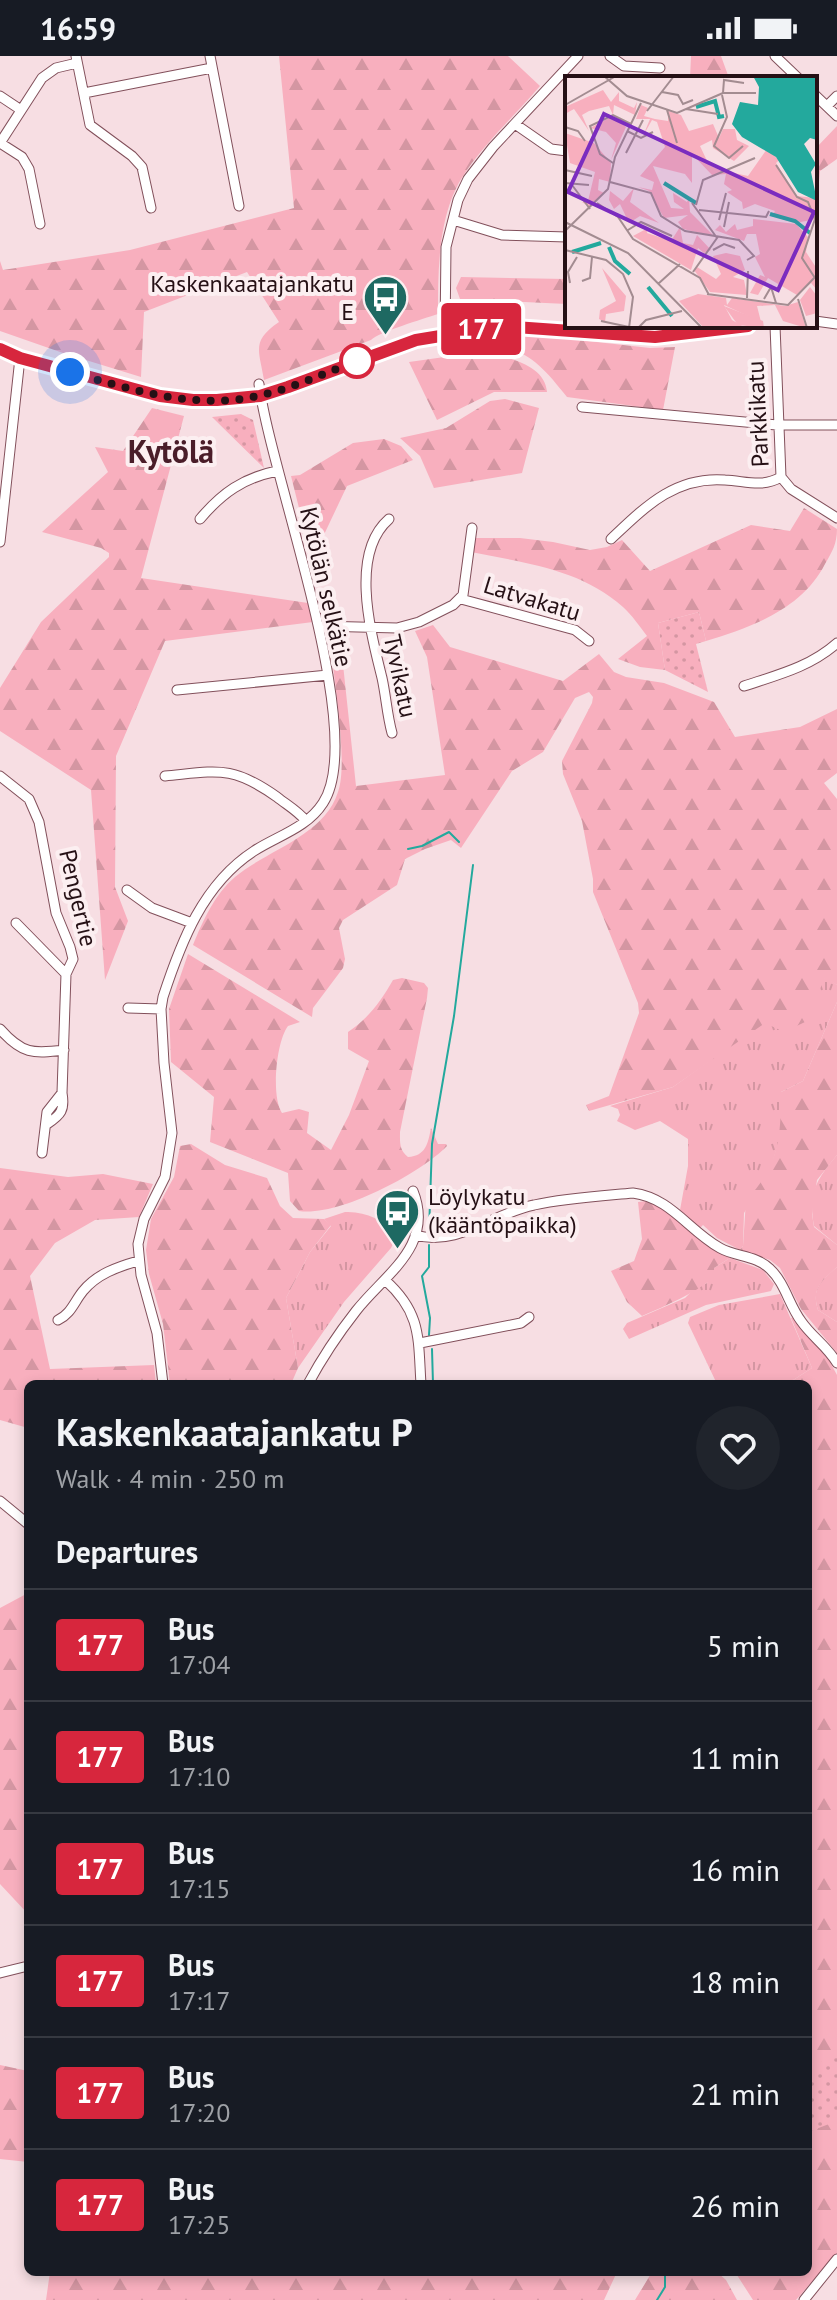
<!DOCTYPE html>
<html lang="en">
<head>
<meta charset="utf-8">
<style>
  :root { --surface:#171b24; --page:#20242c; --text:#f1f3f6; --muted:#9ea1a6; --line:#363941 }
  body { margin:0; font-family:"PT Sans",sans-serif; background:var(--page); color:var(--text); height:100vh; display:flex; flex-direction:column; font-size:30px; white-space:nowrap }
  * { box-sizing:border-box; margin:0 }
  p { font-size:26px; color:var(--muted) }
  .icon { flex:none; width:44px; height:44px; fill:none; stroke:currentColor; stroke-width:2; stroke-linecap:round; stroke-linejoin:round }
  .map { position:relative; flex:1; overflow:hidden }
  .sheet { position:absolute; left:24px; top:1324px; width:788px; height:896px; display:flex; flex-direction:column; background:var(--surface); border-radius:12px; box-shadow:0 4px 12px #0003 }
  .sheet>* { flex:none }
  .badge { padding:0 16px; border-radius:6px; font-size:28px; line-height:52px }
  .you { position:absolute; width:40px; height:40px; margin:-20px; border:6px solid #fff; border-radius:50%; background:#1a73e8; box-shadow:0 0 0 12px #1a73e833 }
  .map>.badge { position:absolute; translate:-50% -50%; box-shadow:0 0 0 4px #fff }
  h2 { padding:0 32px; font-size:30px; line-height:72px }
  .round { display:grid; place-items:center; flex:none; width:84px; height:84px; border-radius:42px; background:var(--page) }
  .overview { display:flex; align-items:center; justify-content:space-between; height:136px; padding:0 32px }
  h1 { font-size:38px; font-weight:700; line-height:60px }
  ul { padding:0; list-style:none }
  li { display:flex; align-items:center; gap:24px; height:112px; padding:0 32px; border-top:2px solid var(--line) }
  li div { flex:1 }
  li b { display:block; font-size:30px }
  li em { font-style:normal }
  li .badge { min-width:88px; font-weight:700; text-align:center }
  .status { display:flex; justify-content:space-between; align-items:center; height:56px; padding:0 40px; background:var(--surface); direction:ltr }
  .status svg { height:22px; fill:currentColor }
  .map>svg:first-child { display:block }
</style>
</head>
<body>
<div class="status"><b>16:59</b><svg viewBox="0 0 49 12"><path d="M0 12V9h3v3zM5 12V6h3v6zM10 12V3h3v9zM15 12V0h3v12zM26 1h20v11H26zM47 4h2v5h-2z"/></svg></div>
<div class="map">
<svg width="837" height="2244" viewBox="0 0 837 2244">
  <defs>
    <pattern id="grass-tufts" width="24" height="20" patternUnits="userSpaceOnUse" patternTransform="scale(2)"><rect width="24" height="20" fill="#f8afbe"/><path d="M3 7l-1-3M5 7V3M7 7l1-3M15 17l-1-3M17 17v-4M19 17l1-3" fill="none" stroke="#d496a2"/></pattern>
    <pattern id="forest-firs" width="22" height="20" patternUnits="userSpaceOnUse" patternTransform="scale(2)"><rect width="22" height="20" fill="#f8afbe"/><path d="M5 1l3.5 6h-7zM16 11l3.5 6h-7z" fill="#d496a2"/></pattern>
    <pattern id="park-dots" width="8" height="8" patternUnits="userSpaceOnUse" patternTransform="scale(2)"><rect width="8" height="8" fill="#f8afbe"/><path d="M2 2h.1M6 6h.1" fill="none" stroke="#d496a2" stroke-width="1.8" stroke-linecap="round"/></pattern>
  </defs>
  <rect width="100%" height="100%" fill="#f7dee3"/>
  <path fill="url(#grass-tufts)" d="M826,921L837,929V946L803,1025L781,1036V1079L770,1114L744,1157L743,1190L740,1194L717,1182L703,1169L700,1172L680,1154L688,1110V1083L660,1065L635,1074L617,1065L620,1059L618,1053L610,1050L673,1031Z
    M837,1099V1189L814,1170C808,1137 816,1124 837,1099Z
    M345,1156C367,1155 381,1165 399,1176L391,1192L344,1246L298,1312L286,1242L310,1196L331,1170L324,1163Z
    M730,1202L763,1214L774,1228L771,1235L706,1249L629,1283L623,1273L627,1267L685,1242L694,1233L707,1227L714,1212Z
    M837,1211V1266L818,1254C811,1232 821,1225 837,1211Z
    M780,1238L812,1312L787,1328H717L688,1267L690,1261L719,1249Z"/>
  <path fill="url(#forest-firs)" d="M279,0H508L540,30C516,58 488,84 467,114C438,154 438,211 438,258C423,263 379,276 371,284L264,324C259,294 251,285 279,266L247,216L144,256L141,321L63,297L0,275V205L3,214L130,194L294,152Z
    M691,0H721L729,22H690Z
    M837,70V103L820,115L815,168V93Z
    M461,221L567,223V248L460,243L456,232Z
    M507,276L650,292L675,291L663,354L567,341C541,308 526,292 484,286L483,281Z
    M480,296C503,300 545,307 547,336H494L437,364L409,306Z
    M505,343L539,352L522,417L434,432L420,400L400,382L446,372L490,345Z
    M152,352L184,360L141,522L308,547L313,566L165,585L116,700L115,831L128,865L105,924L91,734L0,675V632L41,566L109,501V497L101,492L42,476L108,416L95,391L123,395Z
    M384,383L401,390L413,404L347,430L312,504L291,420L300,419L353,387Z
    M804,452L837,473C837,488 832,496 825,508C802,553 752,571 706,585L699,556L658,567L665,614L640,611L618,603L647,580C640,571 632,559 623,551C581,513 525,507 471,496L473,482H520L553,486L590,494L607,491L622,484L650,515L751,469L790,475Z
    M433,569L450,591L563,625L599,598L614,616L626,621L664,627L714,646L735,681L800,671L837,653V717L824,727L837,743V929L825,922L805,966L784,976L765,967L673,1031L589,1055L586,1049L609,1040L639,957L638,947L593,836V823L582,765L563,718L562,705L592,647L593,641L589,636L575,642L543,696L512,715L461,792L451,784L425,793L405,803L397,829L343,864L339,872L345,903L343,912L313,952L312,961L193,889C203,865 214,839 235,821C267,794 324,780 338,736C348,708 335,632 332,600L342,599L356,730L445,719L427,601L415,575Z
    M188,898L300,966L288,970C276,986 271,1041 282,1057L299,1053L309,1056L307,1077L331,1094L349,1059L369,1005L348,993V976C368,963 381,945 393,924L402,922L424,927L428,932L427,942L400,1076C400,1086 399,1094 408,1101C426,1100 428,1087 431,1072L438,1088H446L447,1090C420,1118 338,1161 299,1155L290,1145L288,1117L210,1086L214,1041L171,1006L169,953Z
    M837,946V1099L817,1124L812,1158L814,1171L837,1189V1211C822,1225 811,1232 818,1254L837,1266V1297L801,1253L780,1212L770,1204L740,1194L743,1190L746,1144C779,1110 781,1081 781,1036L803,1025Z
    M191,1088L225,1109L267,1122L280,1150L293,1162L324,1163L331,1169L310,1196L286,1242L298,1312L291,1328H170L163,1268L149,1218L146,1194L151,1163L174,1121L180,1090Z
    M0,1112L68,1121L103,1118L153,1128L139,1161L95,1164L55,1187L30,1220L50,1313L154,1309L156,1328H28V1372L0,1364Z
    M647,1145L656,1147L712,1191L730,1202L714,1212V1222C692,1238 668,1249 642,1260L627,1246L611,1215L634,1205L642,1183L638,1146Z
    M795,1261L826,1299L837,1319V2197L796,2244H753L735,2216H808V1328H787L812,1312L791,1262Z
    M28,1537V1858L0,1828V1552Z
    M0,2009L28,2015V2106L0,2103Z
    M50,2216H617L604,2244H46Z
    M652,2216H717L726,2224L737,2244H635Z"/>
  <path fill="url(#park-dots)" d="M241,358L253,364L264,412L212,361Z
    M699,556L706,585L696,588L708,636L665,614L658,567Z
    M837,1996V2065L808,2076V2020L821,2006Z"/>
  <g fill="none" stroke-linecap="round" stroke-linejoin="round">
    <path stroke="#23a99d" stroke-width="2" d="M408,793L422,790L449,776L459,786
      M429,1175L432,1088L454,960L473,809
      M429,1189V1211L422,1220L430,1262L429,1279
      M432,1293L433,1328
      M657,2244L665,2231V2216"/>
    <defs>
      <path id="minor" d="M76,0L90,69L132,100L142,111L151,152
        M210,0L239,150
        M610,0L624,10L660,12
        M775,0L798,22
        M84,37L212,12
        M815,39L837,60
        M0,40L21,54
        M827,50L837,40
        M515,68L551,93L567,95
        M0,87L42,22L56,12L77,7
        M0,87L22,101L29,113L40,168
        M453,164L502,179L567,181
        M815,265L837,268
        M775,270L781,421L791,433L837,462
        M445,278L446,191L458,144L468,123L493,91L578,0
        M0,293L20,302L160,340L193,344H217L260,340L288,331L416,284L501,270L655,281L748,270
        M582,351L777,369H837
        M200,463C222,437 243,422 277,415
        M389,463C349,498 371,577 382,622C386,640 387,659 392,677
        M611,483C645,451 675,420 725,424C746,425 762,432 781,421
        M0,486L20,302
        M461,543L575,574L589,585
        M319,570L397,572L419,566L453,549L463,539L472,472
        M744,630C777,619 810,611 837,587
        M177,634L328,619
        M0,720L29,743L39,766L56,857L70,891L73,903L66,918L62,1037C65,1054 61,1059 47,1068
        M165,720C218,715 232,709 277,741C287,749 298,755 306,765
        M127,834L152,852L192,867
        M16,867L66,918
        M128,952L161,953
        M0,973C22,998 33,998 64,994
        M42,1097L47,1056L62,1037
        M415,1179C458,1191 493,1157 534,1149C566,1142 600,1140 633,1137C671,1142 688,1174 720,1192C736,1201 756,1199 770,1213C785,1227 789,1249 801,1265C812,1281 827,1290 837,1307
        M385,1224C422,1257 418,1283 421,1328
        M58,1264C71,1258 74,1246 83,1235C97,1218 117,1211 138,1205
        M420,1287L521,1267L529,1261
        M163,1328L157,1277L141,1219L138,1188L144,1163L165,1121L172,1077L164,1007L161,953L163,941C181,886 203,828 254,795C277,780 307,772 323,747C369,677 270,418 259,328
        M308,1328C322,1302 338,1278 356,1255C385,1218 435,1190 413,1135
        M0,1445L28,1468
        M0,1917L28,1910
        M804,2244L837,2203"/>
    </defs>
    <use href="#minor" stroke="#82505b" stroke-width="11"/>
    <use href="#minor" stroke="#fff" stroke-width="9"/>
  </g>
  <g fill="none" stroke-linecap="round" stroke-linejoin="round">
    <defs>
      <path id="line" d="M0,293L20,302L160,340L193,344H217L260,340L288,331L416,284L501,270L655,281L748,270"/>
    </defs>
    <use href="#line" stroke="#fff" stroke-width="18"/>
    <use href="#line" stroke="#d7263d" stroke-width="12"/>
    <path stroke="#251015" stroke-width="8" stroke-dasharray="0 14.4" d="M70,316C133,334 197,355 262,339C296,331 328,316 361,303L357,305"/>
  </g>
  <defs>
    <symbol id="bus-pin" viewBox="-11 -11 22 30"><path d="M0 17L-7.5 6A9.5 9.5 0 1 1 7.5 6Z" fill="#1e6962" stroke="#fceff1"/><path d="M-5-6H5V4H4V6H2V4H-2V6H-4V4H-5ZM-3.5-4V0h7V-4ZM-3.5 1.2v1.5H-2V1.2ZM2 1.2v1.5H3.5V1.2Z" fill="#fff"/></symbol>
  </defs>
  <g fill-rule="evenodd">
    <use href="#bus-pin" x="360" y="216" width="51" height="69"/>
    <use href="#bus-pin" x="372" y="1130" width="51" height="69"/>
  </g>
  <circle fill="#fff" stroke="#d7263d" stroke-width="4" cx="357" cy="305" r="16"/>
  <g text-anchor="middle" stroke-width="8" stroke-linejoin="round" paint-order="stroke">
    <g font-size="24" fill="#251015" stroke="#fceff1" text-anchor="end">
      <text x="354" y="236">Kaskenkaatajankatu<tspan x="354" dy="28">E</tspan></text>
      <text x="428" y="1149" text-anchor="start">Löylykatu<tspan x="428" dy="28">(kääntöpaikka)</tspan></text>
    </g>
    <g font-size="24" fill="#251015" stroke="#fceff1">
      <text transform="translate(758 358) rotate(-93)" y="8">Parkkikatu</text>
      <text transform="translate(326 531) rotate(77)" y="8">Kytölän selkätie</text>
      <text transform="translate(532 543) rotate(17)" y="8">Latvakatu</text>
      <text transform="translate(400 620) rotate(78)" y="8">Tyvikatu</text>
      <text transform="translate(78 842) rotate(77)" y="8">Pengertie</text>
    </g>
    <g font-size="32" font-weight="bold" fill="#4a1d29" stroke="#fceff1">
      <text x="171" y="407">Kytölä</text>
    </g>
  </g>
  <g transform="translate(565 20)">
    <rect width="252" height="252" fill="#f7dee3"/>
    <path d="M159,230L198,245L199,252L173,249Z" fill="#f8afbe"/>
    <path d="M38,14L46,26L54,16V25L69,32L72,26L70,39L49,29L48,39L44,30L24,35L17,39L24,55L9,33L0,38V31ZM76,29L83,32L79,40L90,43L103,45V35L116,39L124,55L148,48L154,62L158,53H170L172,64L184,70L169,85L148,72L147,64L135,70L144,89L155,94L183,100L202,73L214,84L211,87L232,120L250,122L252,143L230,147L207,140L210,135L190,128L178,133L177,126L162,116L167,114L159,108L161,98L147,99L127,78V107L120,98L88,90L106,132L119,133L109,126L108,117L122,126L124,122L125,136L149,160L118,153L113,146L123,139L99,142L84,115L73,111L87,114L89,106L75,100L100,71L92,46L87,44L78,60L85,43H71ZM48,40L61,51L46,84L51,67L41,56L25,52ZM0,57L29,67L46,87L45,106L34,103L33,114L39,117L25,131L17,126L23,125L30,96L5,87ZM69,112L65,126L94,147L75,140L64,147L55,128L49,133L44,124L45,115L58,125ZM188,143L231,148L243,161L241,176L252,193V214L246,207L232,219L203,202L193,219L185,217L195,199L200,201L190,181L195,178L191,158H182L179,165L150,154L155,149L161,156L170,148L172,154L188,150ZM115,151L118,167L128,169L132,159L146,174L139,177L133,172L126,194L68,160L83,152L82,157L106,165ZM161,177L175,180L180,194L168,201L179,204L182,219L145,216L129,194L132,191L151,203L156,198L148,180ZM37,192L61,220L59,235L41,238L40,246L34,243L35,234L51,225ZM245,211L252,220V237L241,240L235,224ZM133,218L161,222L162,229L167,222L220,230L233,226L241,252L218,245L210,229L192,230L196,246L159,229L167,244L181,252H139L114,225Z" fill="#f8afbe"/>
    <path d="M188,0H252V64L245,62L239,68L251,88L246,96L252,125L233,116L211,81L177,61L167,48L175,26L193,29L194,11Z" fill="#23a99d"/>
    <path fill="none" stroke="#23a99d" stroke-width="4" d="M131,31L150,25L154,41L159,40M99,107L131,127M205,138L230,145L245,157M44,171L50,185L65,198M7,176L36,167M83,211L107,240"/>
    <path fill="none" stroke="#a38c91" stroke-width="2" d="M39,0L62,20L112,37L158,17M97,16L113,19L118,28L128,24M158,17H191M158,17L159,4L179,7M157,19L162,41L149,70L164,82L178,70M0,29L51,0M121,33L153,38M102,34L112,67M82,35L109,0M0,51L13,55L20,65M62,55L76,62L88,56M61,77L78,44M48,87L35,78L25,50L48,39L66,48M211,89L232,121L243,126L250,143L237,182L250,202M0,94L27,100M45,106L86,117L96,140L120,155L174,164L189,180L182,184M0,107L24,109M7,109L25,133M32,127L53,141L68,163L135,202L144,219M127,127L152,162L128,196M131,129L138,104L190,82M134,134L201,141L204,135M154,144L161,117M0,146L63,177L137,252M159,151L164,126M63,154L76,146L107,160M0,155L43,113L50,81L76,27M0,174L41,184L58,198L68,221L64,252M148,174L159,168L170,172M17,205L25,202L27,181M5,207L3,196L12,181M93,208L115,188M142,218L223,229L252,199M182,222L183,195M199,223L206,211L211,227M233,223L242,252M36,245L64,251M73,252L81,244L117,235"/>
    <path fill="#7b2cbf" fill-opacity="0.15" stroke="#7b2cbf" stroke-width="4" d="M39,38L249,136L213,214L3,116Z"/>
    <rect width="252" height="252" fill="none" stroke="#251015" stroke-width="4"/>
  </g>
</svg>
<div class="you" style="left:70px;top:316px"></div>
<b class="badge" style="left:481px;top:273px;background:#d7263d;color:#fff">177</b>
<section class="sheet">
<div class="overview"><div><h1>Kaskenkaatajankatu P</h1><p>Walk · 4 min · 250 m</p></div><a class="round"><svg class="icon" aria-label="heart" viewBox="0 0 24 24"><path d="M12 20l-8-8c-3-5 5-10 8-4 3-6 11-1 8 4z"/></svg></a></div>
<h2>Departures</h2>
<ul>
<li><span class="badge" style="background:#d7263d;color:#fff">177</span><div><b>Bus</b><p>17:04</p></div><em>5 min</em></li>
<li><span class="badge" style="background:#d7263d;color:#fff">177</span><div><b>Bus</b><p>17:10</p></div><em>11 min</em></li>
<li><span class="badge" style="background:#d7263d;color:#fff">177</span><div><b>Bus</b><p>17:15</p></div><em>16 min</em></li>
<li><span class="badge" style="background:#d7263d;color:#fff">177</span><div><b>Bus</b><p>17:17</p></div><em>18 min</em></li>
<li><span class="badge" style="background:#d7263d;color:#fff">177</span><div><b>Bus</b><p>17:20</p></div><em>21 min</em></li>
<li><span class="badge" style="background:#d7263d;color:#fff">177</span><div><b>Bus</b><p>17:25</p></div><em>26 min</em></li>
</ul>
</section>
</div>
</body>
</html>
